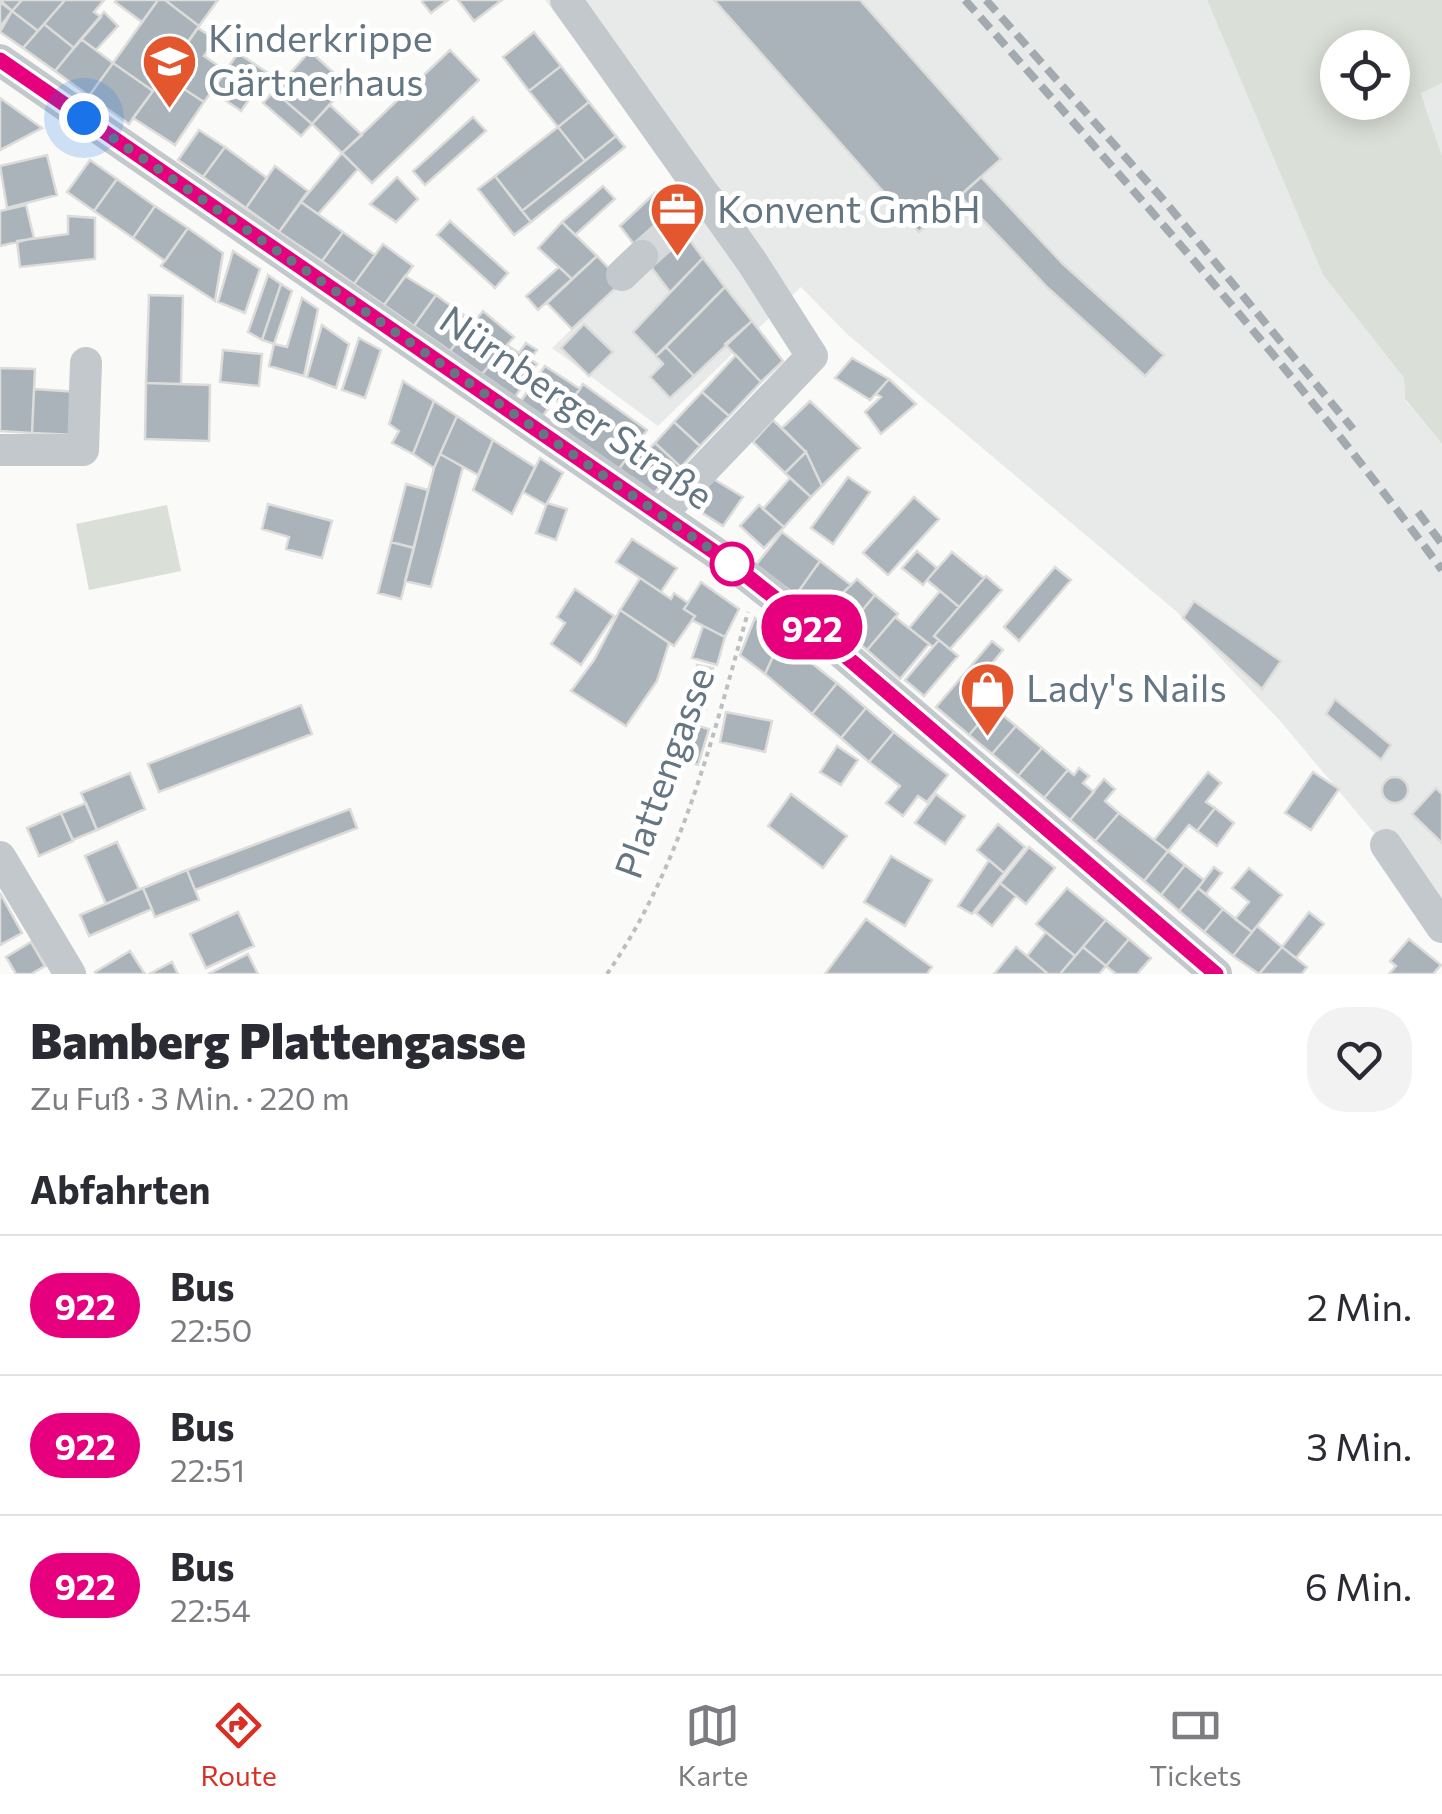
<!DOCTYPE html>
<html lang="de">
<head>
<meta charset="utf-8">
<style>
  :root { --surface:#fff; --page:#f2f2f3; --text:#2b2b33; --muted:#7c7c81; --line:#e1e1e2; --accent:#d93025 }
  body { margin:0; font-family:Commissioner,sans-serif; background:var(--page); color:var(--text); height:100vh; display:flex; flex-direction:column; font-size:38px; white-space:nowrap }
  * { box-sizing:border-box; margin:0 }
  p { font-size:32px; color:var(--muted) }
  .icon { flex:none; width:55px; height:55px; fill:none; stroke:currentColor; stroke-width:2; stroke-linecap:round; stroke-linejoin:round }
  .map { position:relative; height:974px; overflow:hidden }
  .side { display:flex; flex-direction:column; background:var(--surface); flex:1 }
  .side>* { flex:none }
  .badge { padding:0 20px; border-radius:32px; font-size:35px; line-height:65px }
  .tools { position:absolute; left:1320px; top:30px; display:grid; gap:20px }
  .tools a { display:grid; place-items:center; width:90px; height:90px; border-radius:50%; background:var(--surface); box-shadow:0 5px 25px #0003; font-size:50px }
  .you { position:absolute; width:50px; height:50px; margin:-25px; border:8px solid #fff; border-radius:50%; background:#1a73e8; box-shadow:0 0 0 15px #1a73e833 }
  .map>.badge { position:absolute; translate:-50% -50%; box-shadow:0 0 0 5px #fff }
  h2 { padding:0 30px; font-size:38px; line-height:90px }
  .round { display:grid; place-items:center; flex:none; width:105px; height:105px; border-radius:40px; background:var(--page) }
  .summary { display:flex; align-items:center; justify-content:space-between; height:170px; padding:0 30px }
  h1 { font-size:48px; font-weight:800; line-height:75px }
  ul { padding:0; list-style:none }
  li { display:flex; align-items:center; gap:30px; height:140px; padding:0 30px; border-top:2px solid var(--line) }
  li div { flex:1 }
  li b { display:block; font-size:38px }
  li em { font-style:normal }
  li .badge { min-width:110px; font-weight:700; text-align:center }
  .tabs { display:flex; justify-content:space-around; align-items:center; height:140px; border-top:2px solid var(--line); background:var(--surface); font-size:28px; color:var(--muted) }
  .tabs a { display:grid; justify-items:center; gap:5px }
  .tabs .active { color:var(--accent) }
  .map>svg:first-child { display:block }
</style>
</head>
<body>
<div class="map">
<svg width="1442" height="974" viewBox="0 0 1442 974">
  <rect width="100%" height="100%" fill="#fafaf8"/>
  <path fill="#e8e9e9" d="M545,0H1207L1323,275L1404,378L1405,400L1442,444V914L1281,722L1177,612L847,334L801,287L658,426L552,348L700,205Z
    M1442,83V156L1421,92Z"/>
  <path fill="#dadfd7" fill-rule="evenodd" d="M1207,0H1442V83L1421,93L1442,156V444L1405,399L1404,378L1323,275ZM1338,48H1392V102H1338Z
    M167,505L181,571L89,590L76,524Z"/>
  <path fill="#aab3b9" stroke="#dcdcda" stroke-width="2.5" d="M0,0H22L12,11Z
    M22,0H65L38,31L12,11Z
    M65,0H104L94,12L101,17L74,48L44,24Z
    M117,0H158L142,22L115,2Z
    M158,0H165L199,26L153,91L113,63Z
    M165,0H218L199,26Z
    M425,0H448L431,13L422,2Z
    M458,0H502L474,21Z
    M714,0H860L1001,159L919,232Z
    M0,2L12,11L0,27Z
    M12,11L38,31L23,48L0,32Z
    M104,12L118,26L96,50L81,39Z
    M44,24L74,48L55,71L23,48Z
    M198,28L216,40L204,56L226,71L204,102L164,76Z
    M534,32L561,66L529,91L503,57Z
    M81,39L113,63L89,96L55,71Z
    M450,50L479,80L372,183L342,153Z
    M310,51L347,85L312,124L274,91Z
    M238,53L268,73L241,111L212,91Z
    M113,63L153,91L129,124L89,96Z
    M561,66L589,102L558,127L529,91Z
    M164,76L204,102L175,145L133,118Z
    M274,91L312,124L301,136L263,103Z
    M0,98L42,128L0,150Z
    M589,102L616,136L585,161L558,127Z
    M330,105L362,135L342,153L312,124Z
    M473,117L486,131L425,185L413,171Z
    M558,127L585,161L522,211L495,176Z
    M199,130L225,147L203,177L178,160Z
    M616,136L625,147L531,222L522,211Z
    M225,147L267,178L246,208L203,177Z
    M342,153L358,169L318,214L301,202Z
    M47,155L57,195L7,208L0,166Z
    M90,160L117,179L94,211L67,192Z
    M275,166L308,191L279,232L246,208Z
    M495,176L531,222L514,235L478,189Z
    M397,177L418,199L396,222L370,204Z
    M981,177L1063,264L1164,355L1145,376L1048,288L960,196Z
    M117,179L155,206L133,238L94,211Z
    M603,186L615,199L575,235L562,222Z
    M655,193L703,258L670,292L620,226Z
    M301,202L343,232L322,261L279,232Z
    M26,205L34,238L0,246V211Z
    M155,206L188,228L165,261L133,238Z
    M68,216L95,218V259L20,267L17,241L68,234Z
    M450,221L508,273L495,288L437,235Z
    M562,222L597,256L572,279L538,248Z
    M188,228L223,253L215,301L161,266Z
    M343,232L375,255L354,284L322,261Z
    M383,244L413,266L384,305L354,284Z
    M233,251L260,269L245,313L218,302Z
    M597,256L622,282L572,329L547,303Z
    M703,258L725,287L656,356L633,332Z
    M559,267L572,279L538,310L526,296Z
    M268,275L281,284L262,340L248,332Z
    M405,276L436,295L414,326L384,305Z
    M281,284L292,291L274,344L262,340Z
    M725,287L752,321L694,376L666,347Z
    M149,295L183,296L181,384L146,383Z
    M436,295L472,321L450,351L414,326Z
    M302,298L318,309L304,376L269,366L274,344L287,347Z
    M483,311L514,337L482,374L450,351Z
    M752,321L783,361L761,382L725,344Z
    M584,324L613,352L589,376L561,348Z
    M322,325L349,344L336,388L307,377Z
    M359,338L381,350L365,398L342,390Z
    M526,343L537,350L530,359L537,364L515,397L482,374L507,345L519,353Z
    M666,347L694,376L670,398L650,377L663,364L656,356Z
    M223,350L262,354L259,386L220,382Z
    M736,355L761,382L729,416L702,392Z
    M852,358L889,379L870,400L835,378Z
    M545,366L580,389L566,407L554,399L543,416L521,401Z
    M0,368L35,369L32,433L0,431Z
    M889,379L916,404L881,434L865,412L881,397L876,394Z
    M403,381L434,401L413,454L392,443L399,431L389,424Z
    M146,383L210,385L209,441L145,439Z
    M583,384L647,430L619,469L555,424Z
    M34,389L78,392L75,435L32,433Z
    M702,392L729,416L700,446L674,422Z
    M434,401L457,416L434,468L413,454Z
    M810,401L860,448L822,486L806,452L782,428Z
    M457,416L493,440L478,475L440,454Z
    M773,420L806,452L785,473L753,442Z
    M674,422L700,446L681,467L655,443Z
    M493,440L535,467L512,514L473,490Z
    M639,441L649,449L655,443L681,467L654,493L619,469Z
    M806,452L822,486L811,497L785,473Z
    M440,454L463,467L431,587L405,581L434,468Z
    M540,458L563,473L546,505L523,492Z
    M848,477L870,492L833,544L811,528Z
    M712,478L743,497L723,526L693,507Z
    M790,478L811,497L784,527L763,509Z
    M406,484L428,490L414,548L391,542Z
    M914,497L939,519L888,575L863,553Z
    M547,503L567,509L556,540L536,533Z
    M268,504L332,521L322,558L286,549L289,537L262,529Z
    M759,505L784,527L764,548L740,526Z
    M782,532L820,561L796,595L756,565Z
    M632,539L677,568L661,592L616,562Z
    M391,542L414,548L401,599L378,593Z
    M917,551L937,568L923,585L902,568Z
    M952,552L984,578L959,607L927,580Z
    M820,561L851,585L821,614L796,595Z
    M1055,567L1071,580L1019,641L1004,627Z
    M986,576L1002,590L950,649L934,636Z
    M640,578L671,599L674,593L688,603L684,609L695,616L674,646L620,610Z
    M857,579L875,595L845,631L821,614Z
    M701,582L739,609L725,637L692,620L695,616L684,609Z
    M575,589L614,616L581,665L551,644L565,623L557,617Z
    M940,591L959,607L934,636L939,640L933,647L909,628Z
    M875,595L898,614L867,650L845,631Z
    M1194,601L1281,661L1262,689L1183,618Z
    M620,610L669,643L657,681L626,726L571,691L594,660Z
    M895,617L929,644L900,679L867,650Z
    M755,618L781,639L765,674L740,655Z
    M703,626L725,637L717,665L692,658Z
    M781,639L837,683L812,714L765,674Z
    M939,640L958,656L924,696L905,680Z
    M992,641L1003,650L971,689L960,679Z
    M697,665L713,668L706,709L689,706Z
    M960,679L993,707L969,735L936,707Z
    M837,683L866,708L841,738L812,714Z
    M1335,699L1391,745L1381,760L1326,714Z
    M301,705L312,734L159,792L148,764Z
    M993,707L1016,726L992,754L969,735Z
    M866,708L894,732L869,762L841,738Z
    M726,712L772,721L765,752L720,742Z
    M688,723L709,729L698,765L677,758Z
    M1016,726L1042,748L1018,776L992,754Z
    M894,732L948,775L927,802L918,796L903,816L886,803L900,786L869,762Z
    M837,746L858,760L841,785L820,772Z
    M1042,748L1068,770L1044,798L1018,776Z
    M1079,768L1089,776L1083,783L1094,792L1070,820L1044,798L1068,770L1074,775Z
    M1208,772L1221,783L1206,802L1215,808L1197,831L1189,825L1168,851L1154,840Z
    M1313,772L1339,789L1311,830L1285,813Z
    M130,773L145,809L97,830L81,793Z
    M1382 790a13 13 0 1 1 26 0a13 13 0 1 1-26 0Z
    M1104,779L1115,789L1105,801L1119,813L1095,841L1070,820Z
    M1436,788L1442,794V843L1412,814Z
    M791,794L847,836L823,868L768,826Z
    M936,794L965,816L945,844L915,823Z
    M86,803L97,830L73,840L61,813Z
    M1215,808L1234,823L1217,846L1197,831Z
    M350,809L357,828L195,890L187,870Z
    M61,813L73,841L39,856L27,828Z
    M1119,813L1168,851L1144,881L1095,841Z
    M998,824L1025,847L1004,873L977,850Z
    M117,842L139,889L106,904L85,856Z
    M1029,847L1055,868L1026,904L1000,883Z
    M1168,851L1185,865L1161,895L1144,881Z
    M891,856L932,880L905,926L864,902Z
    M989,860L1004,873L972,914L958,906Z
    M1185,865L1204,880L1179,911L1161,895Z
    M1214,867L1222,873L1206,894L1198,888Z
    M1249,868L1282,895L1252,932L1235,919L1249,902L1232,888Z
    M187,870L199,900L155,917L143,888Z
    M1000,883L1016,896L992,926L976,913Z
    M143,888L152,909L89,936L80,915Z
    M1067,888L1106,920L1075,956L1036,924Z
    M1198,888L1223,909L1204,932L1179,911Z
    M0,893L22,933L0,945Z
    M1223,909L1252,932L1233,956L1204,932Z
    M238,912L254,946L206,968L190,934Z
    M1309,912L1324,924L1296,958L1282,947Z
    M866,919L932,967L927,974H825Z
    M1106,920L1129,939L1106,966L1083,947Z
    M1257,926L1282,947L1259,974L1233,956Z
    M1046,932L1075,956L1060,974H1048L1027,956Z
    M1129,939L1151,958L1137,974H1116L1106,966Z
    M1409,939L1441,965L1433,974H1389L1396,966L1390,961Z
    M31,942L45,966L31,974H16L6,957Z
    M1016,947L1027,956L1048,974H994Z
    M1083,947L1106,966L1099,974H1060Z
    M1282,947L1307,967L1302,974H1259Z
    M130,951L145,974H96L95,972Z
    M248,954L258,974H208Z
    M172,962L178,974H149Z"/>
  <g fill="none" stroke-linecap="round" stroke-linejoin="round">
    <path stroke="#d5d9db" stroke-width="32" stroke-dasharray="32 16" stroke-linecap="butt" d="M642,256L678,224"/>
    <path stroke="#bbbfc2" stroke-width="4" stroke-dasharray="5 5" stroke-linecap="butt" d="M607,974C682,866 713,736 748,612"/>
    <path stroke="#c3c8cc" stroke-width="32" d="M566,0L752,262L812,356L661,514
      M0,60L732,564L814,629L1216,974
      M678,224L707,198
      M622,275L642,256
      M0,450H83L86,363
      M1386,845L1442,927
      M0,857L70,974"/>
    <path stroke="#a2aab0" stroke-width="8" stroke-dasharray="15 8" stroke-linecap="butt" d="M965,0C1129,185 1295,370 1442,570
      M986,0L1167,204L1353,429
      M1418,512L1442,544"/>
  </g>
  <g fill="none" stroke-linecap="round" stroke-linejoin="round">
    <defs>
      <path id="line" d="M0,60L732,564L814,629L1216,974"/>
    </defs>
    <use href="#line" stroke="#fff" stroke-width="22"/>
    <use href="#line" stroke="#e6007e" stroke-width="15"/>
    <path stroke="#657683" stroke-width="10" stroke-dasharray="0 18" d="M84,118L732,564"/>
  </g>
  <defs>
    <symbol id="school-pin" viewBox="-11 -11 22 30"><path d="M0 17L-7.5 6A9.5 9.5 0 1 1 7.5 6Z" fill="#e4572e" stroke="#fff"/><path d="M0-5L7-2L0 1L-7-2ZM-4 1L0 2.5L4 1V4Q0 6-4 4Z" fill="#fff"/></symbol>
    <symbol id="office-pin" viewBox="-11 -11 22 30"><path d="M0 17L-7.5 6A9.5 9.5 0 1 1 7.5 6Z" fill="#e4572e" stroke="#fff"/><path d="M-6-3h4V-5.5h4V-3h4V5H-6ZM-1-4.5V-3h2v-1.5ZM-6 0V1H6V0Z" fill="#fff"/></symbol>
    <symbol id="shop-pin" viewBox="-11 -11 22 30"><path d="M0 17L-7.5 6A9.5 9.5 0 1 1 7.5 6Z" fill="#e4572e" stroke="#fff"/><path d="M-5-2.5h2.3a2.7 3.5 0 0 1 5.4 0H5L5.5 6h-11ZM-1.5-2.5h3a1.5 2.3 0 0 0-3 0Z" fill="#fff"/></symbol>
  </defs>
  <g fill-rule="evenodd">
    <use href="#school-pin" x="138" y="30" width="63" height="86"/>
    <use href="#office-pin" x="646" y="178" width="63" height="86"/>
    <use href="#shop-pin" x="956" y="658" width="63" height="86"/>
  </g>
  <circle fill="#fff" stroke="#e6007e" stroke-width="5" cx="732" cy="564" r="20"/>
  <g text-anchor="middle" stroke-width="10" stroke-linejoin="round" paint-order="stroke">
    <g font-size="38" fill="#657683" stroke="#fff" text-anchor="start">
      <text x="208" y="52">Kinderkrippe<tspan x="208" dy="44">Gärtnerhaus</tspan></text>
      <text x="717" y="223">Konvent GmbH</text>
      <text x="1026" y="702">Lady's Nails</text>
    </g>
    <g font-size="38" fill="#657683" stroke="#fff">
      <text transform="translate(576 408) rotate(35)" y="13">Nürnberger Straße</text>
      <text transform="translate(665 773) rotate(-70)" y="13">Plattengasse</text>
    </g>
  </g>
</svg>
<div class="tools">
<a><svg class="icon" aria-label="locate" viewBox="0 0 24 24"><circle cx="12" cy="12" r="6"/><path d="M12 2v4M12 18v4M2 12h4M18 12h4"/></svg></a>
</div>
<div class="you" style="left:84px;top:118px"></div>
<b class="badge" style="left:812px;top:627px;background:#e6007e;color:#fff">922</b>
</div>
<section class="side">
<div class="summary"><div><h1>Bamberg Plattengasse</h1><p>Zu Fuß · 3 Min. · 220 m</p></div><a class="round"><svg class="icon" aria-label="heart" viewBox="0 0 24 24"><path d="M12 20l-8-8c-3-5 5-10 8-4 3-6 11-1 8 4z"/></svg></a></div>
<h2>Abfahrten</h2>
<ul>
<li><span class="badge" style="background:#e6007e;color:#fff">922</span><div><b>Bus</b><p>22:50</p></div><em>2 Min.</em></li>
<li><span class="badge" style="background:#e6007e;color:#fff">922</span><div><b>Bus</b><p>22:51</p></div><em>3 Min.</em></li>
<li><span class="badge" style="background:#e6007e;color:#fff">922</span><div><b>Bus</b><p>22:54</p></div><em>6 Min.</em></li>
</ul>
</section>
<nav class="tabs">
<a class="active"><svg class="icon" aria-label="directions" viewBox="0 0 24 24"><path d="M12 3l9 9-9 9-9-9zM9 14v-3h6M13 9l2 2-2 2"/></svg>Route</a>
<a><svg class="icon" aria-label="map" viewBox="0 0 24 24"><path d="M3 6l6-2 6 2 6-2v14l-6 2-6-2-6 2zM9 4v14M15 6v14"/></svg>Karte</a>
<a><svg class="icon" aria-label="tickets" viewBox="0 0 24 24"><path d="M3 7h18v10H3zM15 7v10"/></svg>Tickets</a>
</nav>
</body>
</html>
